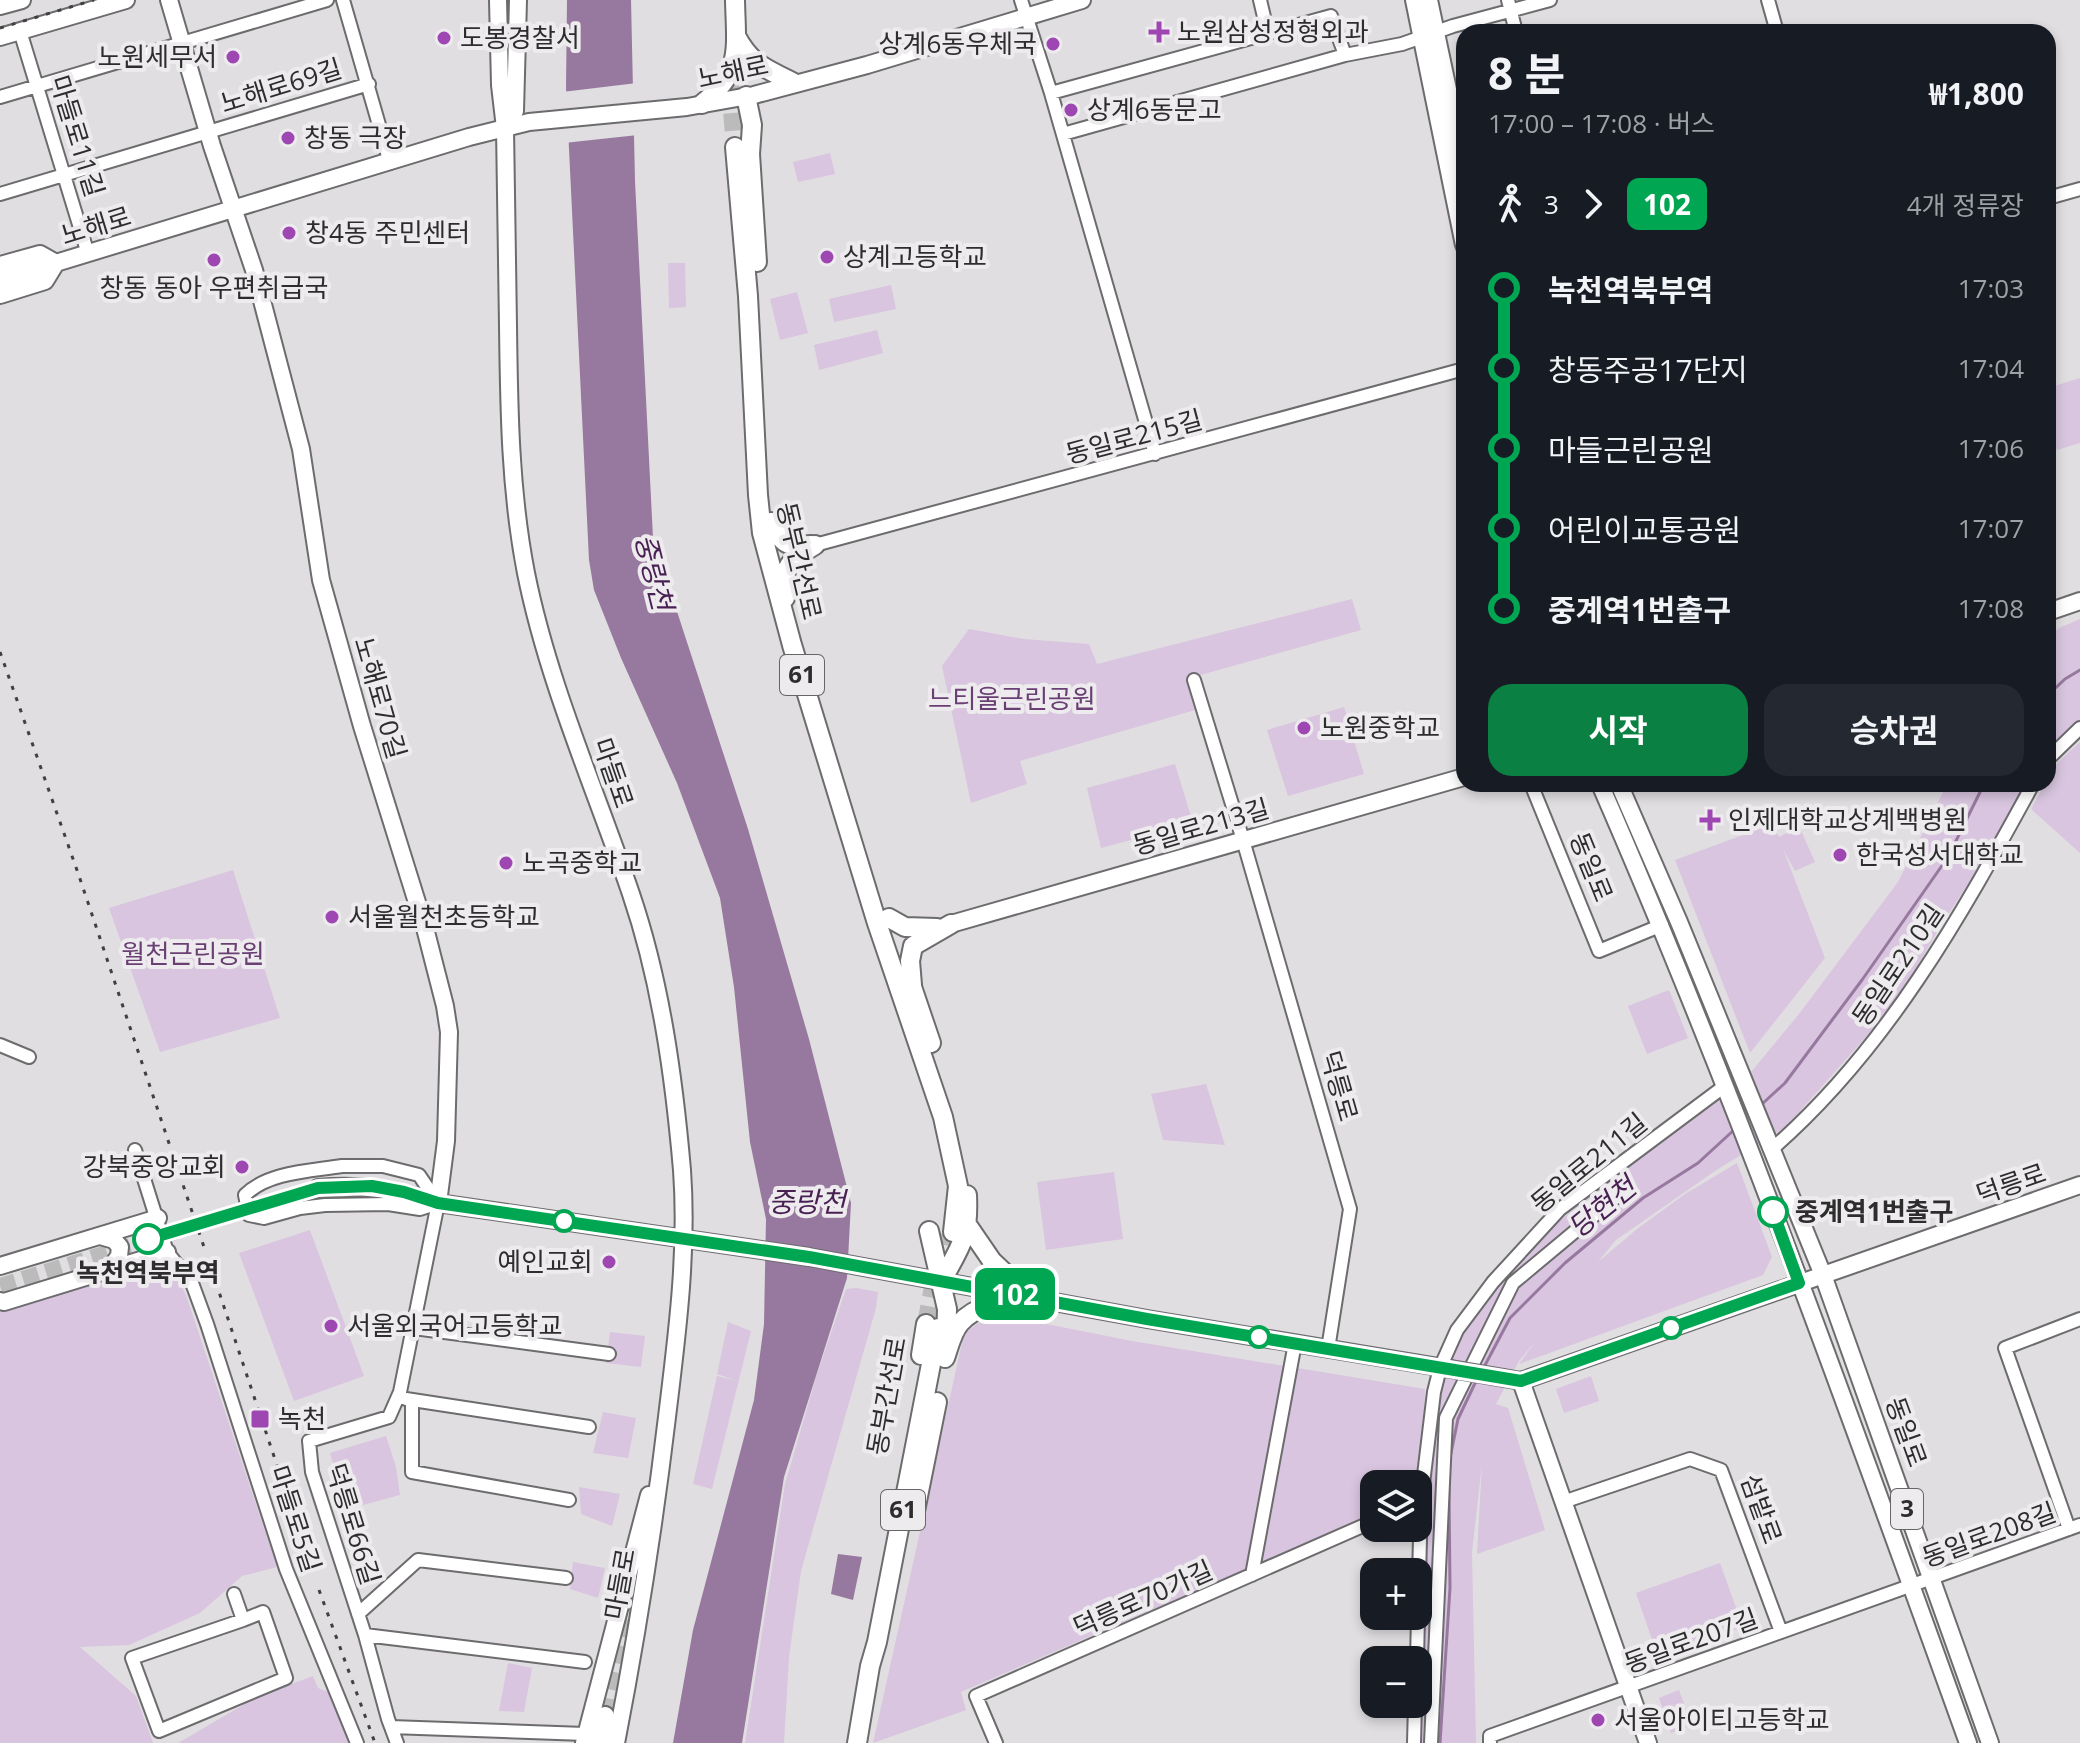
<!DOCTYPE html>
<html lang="ko">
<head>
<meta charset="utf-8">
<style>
  :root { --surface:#171b24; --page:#242831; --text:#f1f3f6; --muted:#9ea1a6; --accent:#0b8043 }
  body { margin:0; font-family:"Open Sans","Noto Sans KR",sans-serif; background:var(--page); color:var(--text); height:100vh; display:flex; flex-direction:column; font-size:30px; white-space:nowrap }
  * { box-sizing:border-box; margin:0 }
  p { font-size:26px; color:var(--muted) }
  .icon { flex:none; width:44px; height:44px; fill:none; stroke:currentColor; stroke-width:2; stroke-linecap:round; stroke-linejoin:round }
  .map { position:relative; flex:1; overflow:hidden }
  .details { position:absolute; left:1456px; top:24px; width:600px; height:768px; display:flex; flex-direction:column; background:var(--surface); border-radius:24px; box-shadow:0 4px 12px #0003 }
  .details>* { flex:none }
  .badge { padding:0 16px; border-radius:12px; font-size:28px; line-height:52px }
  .buttons { position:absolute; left:1360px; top:1470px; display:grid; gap:16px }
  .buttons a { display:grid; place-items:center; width:72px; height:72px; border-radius:16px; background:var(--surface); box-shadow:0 4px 12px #0003; font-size:40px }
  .map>.badge { position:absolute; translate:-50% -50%; box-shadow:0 0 0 4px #fff }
  .legs { display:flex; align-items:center; gap:12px; height:88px; padding:0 32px; font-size:26px }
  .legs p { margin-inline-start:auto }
  .headline { display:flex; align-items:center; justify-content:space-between; height:136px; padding:0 32px }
  h1 { font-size:44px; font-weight:700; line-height:60px }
  .button { display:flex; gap:16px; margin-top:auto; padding:16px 32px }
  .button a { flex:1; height:92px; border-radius:24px; background:var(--accent); color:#fff; font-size:32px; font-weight:700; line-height:92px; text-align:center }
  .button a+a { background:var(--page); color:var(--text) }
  ul { padding:0 32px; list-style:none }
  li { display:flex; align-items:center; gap:28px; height:80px; font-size:30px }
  li i { display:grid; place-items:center; width:12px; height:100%; margin:0 10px; background:currentColor }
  li i::after { content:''; width:20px; height:20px; margin:-10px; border:6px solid; border-radius:50%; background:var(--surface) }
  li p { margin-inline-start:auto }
  li:first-child i { background:linear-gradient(#0000 50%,currentColor 0) }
  li:last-child i { background:linear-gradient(currentColor 50%,#0000 0) }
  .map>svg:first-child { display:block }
</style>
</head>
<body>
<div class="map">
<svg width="2080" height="1743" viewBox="0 0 2080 1743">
  <rect width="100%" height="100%" fill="#e0dee0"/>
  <path fill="#d9c5df" d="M830,153L835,174L798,182L793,162Z
    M668,263H685L686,307L669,308Z
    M891,285L896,309L834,322L829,299Z
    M797,292L808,333L780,340L770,299Z
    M877,330L883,353L819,370L814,345Z
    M2080,378V443L2057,450L2048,417V388Z
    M1352,599L1361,630L1186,679L1195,710L1020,761L1027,784L971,803L942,666L969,629L1024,639L1089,644L1097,664Z
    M2080,619V720L2062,739L2048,761V638L2059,628Z
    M1344,707L1364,774L1288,796L1267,730Z
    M2080,742V853L2031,809L2045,784H2048L2057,763Z
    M1175,764L1193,823L1101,848L1087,788Z
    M1947,784H2033L1940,927L1896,1003L1786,1127L1715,1171L1616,1240L1598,1262L1637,1229L1685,1194L1737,1163L1772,1257L1763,1275L1519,1364L1535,1342L1519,1361L1496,1404L1508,1408L1545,1530L1477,1554L1482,1464L1472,1552L1476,1743H1420L1427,1501L1442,1380L1464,1329L1544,1234L1615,1174L1741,1084L1799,1014L1898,882Z
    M1773,824L1779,837L1799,826L1815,862L1795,871L1783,849L1825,958L1750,1053L1675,860Z
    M233,870L280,1018L160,1052L109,908Z
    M1669,990L1688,1038L1647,1054L1628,1006Z
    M1206,1084L1225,1145L1163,1140L1151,1094Z
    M1114,1172L1123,1239L1046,1250L1037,1182Z
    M310,1230L364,1376L294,1401L239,1253Z
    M162,1259L178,1278L187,1298L277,1567L242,1576L200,1613L129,1645L80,1647L136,1696L153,1743H0V1307Z
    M856,1288L878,1292L876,1308L801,1571L789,1657L784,1743H745L785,1484L817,1374L846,1289Z
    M996,1314L1132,1341L1425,1389L1422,1493L1418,1484H1374V1514L961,1692L966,1710L873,1743L964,1334L986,1317Z
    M728,1322L751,1331L712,1489L693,1484L717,1376L737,1381L717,1374Z
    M610,1332L645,1336L641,1367L606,1363Z
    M1591,1376L1599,1401L1564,1413L1556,1389Z
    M603,1412L636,1418L628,1458L593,1453Z
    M386,1436L396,1467L400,1495L363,1505L357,1487L341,1489L330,1453Z
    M579,1487L620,1494L612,1526L581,1514Z
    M573,1562L605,1568L598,1598L570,1589Z
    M1720,1563L1743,1627L1658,1657L1636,1593Z
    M508,1663L532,1668L524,1712L499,1711Z
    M313,1676L318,1688L331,1693L349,1743H178L257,1697Z
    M1679,1690L1692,1725L1671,1733L1659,1698Z"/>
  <path fill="#97789f" d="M567,0H631L635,181L653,538L748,829L809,1039L851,1203L847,1278L784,1477L742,1743H673L693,1630L754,1400L764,1324L766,1219L750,1142L734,987L720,898L677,783L621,658L594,590L589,560L566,87Z
    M838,1554L862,1557L853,1600L831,1594Z"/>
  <path fill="#e0dee0" d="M637,83L638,135L564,143L562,92Z"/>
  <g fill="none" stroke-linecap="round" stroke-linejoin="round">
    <path stroke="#97789f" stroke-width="3" d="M2048,695L2065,679L2080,670
      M1761,1105L1785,1083L1862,980L1948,857L1984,784
      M1483,1369L1510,1318L1565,1263L1643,1198L1698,1163L1735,1129
      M1450,1458L1458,1419L1477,1379
      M1440,1743L1450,1588L1449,1490"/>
    <path stroke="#bcbbbc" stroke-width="16" stroke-dasharray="16 8" stroke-linecap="butt" d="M0,1286L318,1188"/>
    <path stroke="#bcbbbc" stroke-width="18" stroke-dasharray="18 9" stroke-linecap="butt" d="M730,86L735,147
      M926,1324L943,1234
      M605,1716L642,1551"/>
    <defs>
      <path id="minor" d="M343,0L390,163
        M1021,0L1051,93L1155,454
        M1260,0L1268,34
        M1508,0L1516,32
        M1768,0L1777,32
        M20,31L88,254
        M1051,93L1331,16L1345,55
        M0,97L327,0
        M1063,134L1345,55L1402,44L1453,26L1550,0
        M0,194L369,84
        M2048,198L2080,189
        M815,545L1464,369
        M1194,680L1243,840L1350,1209L1328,1349
        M2048,759L2080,728
        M1531,784L1599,951L1662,925
        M0,1045L29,1057
        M1772,1149C1887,1049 1961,916 2033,784
        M135,1150L167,1252L192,1283L207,1324L286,1569L357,1743
        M342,1166H383L419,1175L438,1203L420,1209L388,1204L325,1205L300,1208L264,1218L249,1215L245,1195C268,1172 311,1171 342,1166Z
        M414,1328L609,1354
        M406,1399L589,1427
        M412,1400V1472L569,1500
        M1563,1502L1690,1459L1721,1470L1781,1632
        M2069,1529L2005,1348L2080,1319
        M1252,1575L1295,1343
        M234,1594L243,1620L263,1612L286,1678L159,1731L132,1658L243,1620
        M358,1614L418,1560L566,1578
        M1418,1615L1421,1500L1434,1392L1440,1368L1457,1330L1493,1282L1560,1209L1726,1085
        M365,1635L585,1662
        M1417,1660L1418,1616
        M391,1727L585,1734
        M397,1743L388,1719L365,1635L312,1472L309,1441L389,1417L400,1392L438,1203
        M996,1743L976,1696L1374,1521
        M1414,1743L1415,1704
        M1431,1743L1446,1418L1513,1283L1627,1188
        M1490,1743V1736L2080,1525"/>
      <path id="major" d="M169,0L212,146L254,270L301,449L321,580L362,726L425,928L445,1006L449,1032L446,1141L438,1203
        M498,0L500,85L505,128C506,194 507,260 508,326C509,409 510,491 526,573C548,683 595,788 631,894C661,982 674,1078 682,1170C688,1252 677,1335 667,1417C654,1526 637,1635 616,1743
        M1414,0L1464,245
        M1429,0L1464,165
        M0,6L22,0
        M0,37L126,0
        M505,128L515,111L518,0
        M0,265L40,254L56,263
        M0,280L469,137L529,122L687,107L754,95L867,65L1082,0
        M0,295L45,281L56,263
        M2048,612L2080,601
        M1600,784C1737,1098 1852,1421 1968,1743
        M1619,784L1679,922L1823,1275L1990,1743
        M951,924L1464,777
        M318,1188C361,1184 397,1190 438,1203L809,1257L1147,1319L1451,1369
        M100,1236L114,1240L120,1247L119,1256L109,1270
        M0,1266L158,1218
        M0,1301L4,1302L167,1252
        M1504,1378L1521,1381L2080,1185
        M1521,1381L1648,1743
        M584,1743L649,1495"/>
      <path id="highway" d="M736,36C752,66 766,68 794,83
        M746,96L752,125L750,154L757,262
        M702,104C743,71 736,49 735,0
        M735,147L748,296L758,495L762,533L792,645L877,923L943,1117L958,1186L953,1232
        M771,522C783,544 786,548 812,545
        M785,598C782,566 789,561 815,545
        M889,918L905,927L937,928
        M911,984L931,1043
        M912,985L910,961L913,946L951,924
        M968,1226L992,1261L1029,1296
        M929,1231L947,1309L946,1342
        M941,1282C961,1245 969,1239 967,1195
        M921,1355L926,1324
        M945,1358C949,1347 952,1332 960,1323C977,1304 1006,1300 1029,1296
        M915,1511L937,1402
        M601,1743L605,1716
        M857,1743L870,1666L877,1642L938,1328"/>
    </defs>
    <use href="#minor" stroke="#6c6b6d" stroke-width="16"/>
    <use href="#major" stroke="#6c6b6d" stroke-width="20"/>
    <use href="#highway" stroke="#6c6b6d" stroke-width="22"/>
    <use href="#minor" stroke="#fff" stroke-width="12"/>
    <use href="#major" stroke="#fff" stroke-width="16"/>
    <use href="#highway" stroke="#fff" stroke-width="18"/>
    <path stroke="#414041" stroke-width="3" stroke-dasharray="4 8" stroke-linecap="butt" d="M0,28L94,0
      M0,652L78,873L205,1250
      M212,1271L311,1567
      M319,1590L375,1743"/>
    <defs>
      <path id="major-bridge" d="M1451,1369L1504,1378"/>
    </defs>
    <use href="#major-bridge" stroke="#6c6b6d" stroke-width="20" stroke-linecap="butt"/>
    <use href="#major-bridge" stroke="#fff" stroke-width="16"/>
  </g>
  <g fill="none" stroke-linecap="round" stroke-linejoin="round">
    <defs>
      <path id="line-1" d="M148,1239L318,1188L372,1186L404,1192L438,1203L809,1257L1147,1319L1521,1381L1799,1283L1773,1212"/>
    </defs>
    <use href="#line-1" stroke="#fff" stroke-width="18"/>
    <use href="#line-1" stroke="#00a651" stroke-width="12"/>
  </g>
  <g fill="#9e47b3" stroke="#edebed" stroke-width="3">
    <path d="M1155 20h8v8h8v8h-8v8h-8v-8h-8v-8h8z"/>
    <circle cx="444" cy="38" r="8"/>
    <circle cx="1053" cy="44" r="8"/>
    <circle cx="233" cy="57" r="8"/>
    <circle cx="1071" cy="110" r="8"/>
    <circle cx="288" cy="138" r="8"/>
    <circle cx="289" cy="233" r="8"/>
    <circle cx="827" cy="257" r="8"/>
    <circle cx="214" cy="260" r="8"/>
    <circle cx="1304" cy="728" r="8"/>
    <path d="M1706 808h8v8h8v8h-8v8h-8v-8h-8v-8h8z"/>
    <circle cx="1840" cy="855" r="8"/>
    <circle cx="506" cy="863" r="8"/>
    <circle cx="332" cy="917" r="8"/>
    <circle cx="242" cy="1167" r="8"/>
    <circle cx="609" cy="1262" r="8"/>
    <circle cx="331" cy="1326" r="8"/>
    <rect x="250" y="1409" width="20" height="20" rx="4"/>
    <circle cx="1598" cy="1720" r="8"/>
  </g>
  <g fill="#fff" stroke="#00a651" stroke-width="4">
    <circle cx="1773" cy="1212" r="14"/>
    <circle cx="564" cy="1221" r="10"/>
    <circle cx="148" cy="1239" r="14"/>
    <circle cx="1671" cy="1328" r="10"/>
    <circle cx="1259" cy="1337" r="10"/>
  </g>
  <g text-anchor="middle" stroke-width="8" stroke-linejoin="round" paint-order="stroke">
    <g fill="#edebed" stroke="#676667" stroke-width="2">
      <rect x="780" y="655" width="44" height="40" rx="6"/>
      <rect x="1891" y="1489" width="32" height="40" rx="6"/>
      <rect x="881" y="1490" width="44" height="40" rx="6"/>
    </g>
    <g font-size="24" font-weight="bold" fill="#2e2d2e">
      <text x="802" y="683">61</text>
      <text x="1907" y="1517">3</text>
      <text x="903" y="1518">61</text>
    </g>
    <g font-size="26" fill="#2e2d2e" stroke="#edebed" text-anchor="start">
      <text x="1177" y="41">노원삼성정형외과</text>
      <text x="460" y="47">도봉경찰서</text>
      <text x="1037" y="53" text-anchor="end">상계6동우체국</text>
      <text x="217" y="66" text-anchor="end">노원세무서</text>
      <text x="1087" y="119">상계6동문고</text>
      <text x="304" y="147">창동 극장</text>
      <text x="305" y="242">창4동 주민센터</text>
      <text x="843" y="266">상계고등학교</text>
      <text x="214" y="297" text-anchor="middle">창동 동아 우편취급국</text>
      <text x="1320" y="737">노원중학교</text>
      <text x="1728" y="829">인제대학교상계백병원</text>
      <text x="1856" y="864">한국성서대학교</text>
      <text x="522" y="872">노곡중학교</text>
      <text x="348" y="926">서울월천초등학교</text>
      <text x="226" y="1176" text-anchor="end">강북중앙교회</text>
      <text x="593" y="1271" text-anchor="end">예인교회</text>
      <text x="347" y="1335">서울외국어고등학교</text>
      <text x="278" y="1428">녹천</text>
      <text x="1614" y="1729">서울아이티고등학교</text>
    </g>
    <g font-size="26" fill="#2e2d2e" stroke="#edebed">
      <text transform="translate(733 72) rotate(-12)" y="9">노해로</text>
      <text transform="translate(281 86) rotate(-17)" y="9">노해로69길</text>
      <text transform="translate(77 136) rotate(73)" y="9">마들로11길</text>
      <text transform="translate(96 226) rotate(-17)" y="9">노해로</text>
      <text transform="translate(1134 437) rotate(-15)" y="9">동일로215길</text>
      <text transform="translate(799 561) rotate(77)" y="9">동부간선로</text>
      <text transform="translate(380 698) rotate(74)" y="9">노해로70길</text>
      <text transform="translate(613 773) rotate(71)" y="9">마들로</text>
      <text transform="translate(1201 827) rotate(-16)" y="9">동일로213길</text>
      <text transform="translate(1591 867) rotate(68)" y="9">동일로</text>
      <text transform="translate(1898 965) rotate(-56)" y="9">동일로210길</text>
      <text transform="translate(1339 1086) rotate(74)" y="9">덕릉로</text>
      <text transform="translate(1589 1163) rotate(-39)" y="9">동일로211길</text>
      <text transform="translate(2011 1184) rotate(-19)" y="9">덕릉로</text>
      <text transform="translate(887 1396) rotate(-80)" y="9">동부간선로</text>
      <text transform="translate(1906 1432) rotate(70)" y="9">동일로</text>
      <text transform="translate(1761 1509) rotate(70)" y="9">섬밭로</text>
      <text transform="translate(295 1519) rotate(72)" y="9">마들로5길</text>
      <text transform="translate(353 1524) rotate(73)" y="9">덕릉로66길</text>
      <text transform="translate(1989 1535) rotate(-20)" y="9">동일로208길</text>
      <text transform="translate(620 1584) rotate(-80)" y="9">마들로</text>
      <text transform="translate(1143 1599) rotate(-24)" y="9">덕릉로70가길</text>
      <text transform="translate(1691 1641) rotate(-20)" y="9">동일로207길</text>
    </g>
    <g font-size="26" fill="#6a3f74" stroke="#edebed">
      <text x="1012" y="708">느티울근린공원</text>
      <text x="193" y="963">월천근린공원</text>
    </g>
    <g font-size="26" font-weight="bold" fill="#2e2d2e" stroke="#edebed" text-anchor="start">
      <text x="1795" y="1221">중계역1번출구</text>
      <text x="148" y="1282" text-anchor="middle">녹천역북부역</text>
    </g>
    <g font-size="28" font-style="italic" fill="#492053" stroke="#edebed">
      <text transform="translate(654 572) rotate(76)" y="10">중랑천</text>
      <text x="807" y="1212">중랑천</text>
      <text transform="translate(1602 1207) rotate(-39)" y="10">당현천</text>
    </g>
  </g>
</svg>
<div class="buttons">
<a><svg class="icon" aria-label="layers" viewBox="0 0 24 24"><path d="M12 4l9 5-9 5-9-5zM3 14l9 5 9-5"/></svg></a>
<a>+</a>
<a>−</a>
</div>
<b class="badge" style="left:1015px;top:1294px;background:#00a651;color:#fff">102</b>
<section class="details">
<div class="headline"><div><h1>8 분</h1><p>17:00 – 17:08 · 버스</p></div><b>₩1,800</b></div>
<div class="legs"><svg class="icon" aria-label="walk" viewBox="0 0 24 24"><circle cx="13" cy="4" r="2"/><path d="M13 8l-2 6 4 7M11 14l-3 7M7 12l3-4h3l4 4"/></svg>3<svg class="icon" aria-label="forward" viewBox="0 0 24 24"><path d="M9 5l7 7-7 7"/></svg><b class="badge" style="background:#00a651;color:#fff">102</b><p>4개 정류장</p></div>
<ul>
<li><i style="color:#00a651"></i><b>녹천역북부역</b><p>17:03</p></li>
<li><i style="color:#00a651"></i><span>창동주공17단지</span><p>17:04</p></li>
<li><i style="color:#00a651"></i><span>마들근린공원</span><p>17:06</p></li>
<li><i style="color:#00a651"></i><span>어린이교통공원</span><p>17:07</p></li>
<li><i style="color:#00a651"></i><b>중계역1번출구</b><p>17:08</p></li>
</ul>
<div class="button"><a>시작</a><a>승차권</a></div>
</section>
</div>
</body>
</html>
